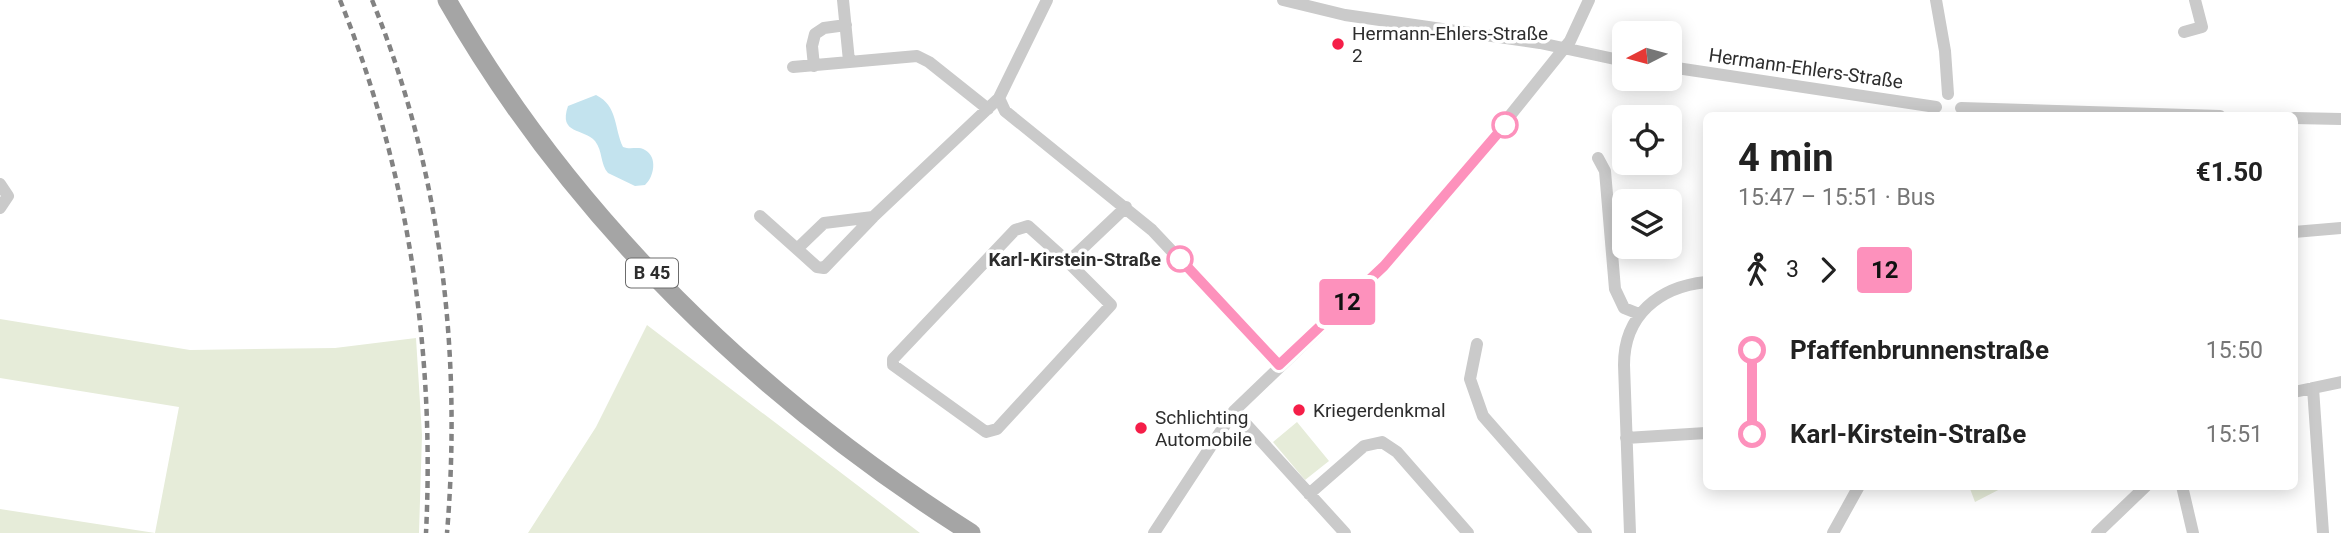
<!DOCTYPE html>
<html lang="en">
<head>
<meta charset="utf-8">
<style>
  :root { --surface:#fff; --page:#f6f6f6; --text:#222; --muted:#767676 }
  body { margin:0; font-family:Roboto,sans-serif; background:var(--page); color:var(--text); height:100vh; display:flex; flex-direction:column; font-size:26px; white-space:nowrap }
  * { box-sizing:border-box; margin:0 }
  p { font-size:23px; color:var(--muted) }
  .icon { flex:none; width:38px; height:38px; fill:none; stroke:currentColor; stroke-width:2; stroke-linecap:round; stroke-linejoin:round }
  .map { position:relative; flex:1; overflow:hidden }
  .panel { position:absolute; left:1703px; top:112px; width:595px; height:378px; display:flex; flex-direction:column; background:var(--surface); border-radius:10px; box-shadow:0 4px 18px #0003 }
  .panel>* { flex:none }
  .badge { padding:0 14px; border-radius:5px; font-size:24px; line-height:46px }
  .needle { width:46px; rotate:264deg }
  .buttons { position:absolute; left:1612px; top:21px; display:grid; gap:14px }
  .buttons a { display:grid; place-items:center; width:70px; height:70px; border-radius:10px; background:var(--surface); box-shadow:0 4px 18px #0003; font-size:35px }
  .map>.badge { position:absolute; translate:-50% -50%; box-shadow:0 0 0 4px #fff }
  .legs { display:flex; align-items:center; gap:10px; height:77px; padding:0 35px; font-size:23px }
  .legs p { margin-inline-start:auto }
  .summary { display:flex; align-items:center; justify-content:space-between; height:119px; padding:0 35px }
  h1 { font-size:38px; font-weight:700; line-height:52px }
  ul { padding:0 35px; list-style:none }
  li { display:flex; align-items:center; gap:24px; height:84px; font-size:26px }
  li i { display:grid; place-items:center; width:10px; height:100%; margin:0 9px; background:currentColor }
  li i::after { content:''; width:18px; height:18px; margin:-9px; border:5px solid; border-radius:50%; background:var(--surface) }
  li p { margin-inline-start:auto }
  li:first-child i { background:linear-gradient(#0000 50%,currentColor 0) }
  li:last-child i { background:linear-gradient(currentColor 50%,#0000 0) }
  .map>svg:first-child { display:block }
</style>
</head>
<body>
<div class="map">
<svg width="2341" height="533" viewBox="0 0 2341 533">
  <rect width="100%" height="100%" fill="#fff"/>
  <path fill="#e6ecd9" d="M0,319L190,350L335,348L416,338L422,435L419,533H0V509L155,533L179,407L0,378Z
    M647,325L920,533H528L596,427Z
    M1297,422L1329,461L1305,480L1273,442Z
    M1969,486H2004V487L1975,502Z"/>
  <path fill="#c3e3ee" d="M596,95C618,106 614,128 623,147C630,150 639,146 645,150C658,157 654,177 645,185L635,186L608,173C600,164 603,151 595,141C584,128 558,135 568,106Z"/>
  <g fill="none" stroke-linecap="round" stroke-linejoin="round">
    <path stroke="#cacaca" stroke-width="12" d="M843,0L849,61
      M1047,0L999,98L1005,111L1152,230L1279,365
      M1283,0L1345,15L1540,43L1624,61
      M1936,0L1945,51L1948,94
      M2184,32L2202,27L2195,0
      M814,66L812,46L815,34L824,28L846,25
      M793,67L917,56L929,62L988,109
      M1670,67L1936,107
      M1961,108L2220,116
      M2294,118L2341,119
      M1598,158L1605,171L1615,289L1624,308L1639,314
      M0,184L8,196L0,208
      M760,216L797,249
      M873,217L824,268L817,267L797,249L824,223L873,217L999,98
      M2294,232L2341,228
      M1068,262L1028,226L1015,230L893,359V365L986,432L997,429L1111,305L1068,262L1126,207
      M1477,344L1470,379L1483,416L1586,533
      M2313,388L2323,533
      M2294,392L2341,382
      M1234,411L1345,533
      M1626,438L1706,433
      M2182,486L2193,533
      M1309,494L1364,446L1382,442L1397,452L1468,533
      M1154,533L1234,411L1357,293L1431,214L1570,41L1589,0
      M1630,533L1624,365C1624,315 1659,287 1706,282
      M1833,533L1859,486
      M2097,533L2146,486"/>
    <path stroke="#a5a5a5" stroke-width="19" d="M447,0C572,219 759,399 971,533"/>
    <path stroke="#828282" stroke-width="4.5" stroke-dasharray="7 5" stroke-linecap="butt" d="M340,0C408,169 435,351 426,533
      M372,0C441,169 462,352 447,533"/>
  </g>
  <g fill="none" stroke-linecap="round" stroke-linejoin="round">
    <defs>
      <path id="line-1" d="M1180,259L1279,365L1384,266L1505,125"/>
    </defs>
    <use href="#line-1" stroke="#fff" stroke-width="16"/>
    <use href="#line-1" stroke="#fd91bc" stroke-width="10"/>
  </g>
  <g fill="#f51e48" stroke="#fff" stroke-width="2.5">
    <circle cx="1338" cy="44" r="7"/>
    <circle cx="1299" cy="410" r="7"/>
    <circle cx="1141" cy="428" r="7"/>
  </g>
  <g fill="#fff" stroke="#fd91bc" stroke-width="3.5">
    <circle cx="1505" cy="125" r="12"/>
    <circle cx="1180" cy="259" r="12"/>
  </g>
  <g text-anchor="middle" stroke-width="7" stroke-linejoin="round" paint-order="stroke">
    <rect fill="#fff" stroke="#6c6c6c" stroke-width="2" x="626" y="258.5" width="52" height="29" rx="5"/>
    <g font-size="18" font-weight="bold" fill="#2d2d2d">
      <text x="652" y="279">B 45</text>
    </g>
    <g font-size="19" fill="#2d2d2d" stroke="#fff" text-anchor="start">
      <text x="1352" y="40">Hermann-Ehlers-Straße<tspan x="1352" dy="22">2</tspan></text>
      <text x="1313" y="417">Kriegerdenkmal</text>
      <text x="1155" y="424">Schlichting<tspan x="1155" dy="22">Automobile</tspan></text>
    </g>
    <g font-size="19" fill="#2d2d2d" stroke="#fff">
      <text transform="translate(1806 68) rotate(8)" y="7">Hermann-Ehlers-Straße</text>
    </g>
    <g font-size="19" font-weight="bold" fill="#2d2d2d" stroke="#fff" text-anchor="end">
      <text x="1161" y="266">Karl-Kirstein-Straße</text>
    </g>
  </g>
</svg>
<div class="buttons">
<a><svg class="needle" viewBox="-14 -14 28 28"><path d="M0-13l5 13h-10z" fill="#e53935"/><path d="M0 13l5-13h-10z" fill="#767676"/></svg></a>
<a><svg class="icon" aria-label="locate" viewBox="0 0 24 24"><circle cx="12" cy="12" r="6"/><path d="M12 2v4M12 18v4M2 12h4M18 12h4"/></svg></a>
<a><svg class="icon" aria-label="layers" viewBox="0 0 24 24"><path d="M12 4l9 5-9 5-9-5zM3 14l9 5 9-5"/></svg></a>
</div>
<b class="badge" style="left:1347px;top:302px;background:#fd91bc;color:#111">12</b>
<section class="panel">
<div class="summary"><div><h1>4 min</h1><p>15:47 – 15:51 · Bus</p></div><b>€1.50</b></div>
<div class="legs"><svg class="icon" aria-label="walk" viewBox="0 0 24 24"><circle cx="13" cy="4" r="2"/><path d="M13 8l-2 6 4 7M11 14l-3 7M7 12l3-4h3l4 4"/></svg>3<svg class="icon" aria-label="forward" viewBox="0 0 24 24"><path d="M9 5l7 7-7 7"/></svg><b class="badge" style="background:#fd91bc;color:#111">12</b></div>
<ul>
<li><i style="color:#fd91bc"></i><b>Pfaffenbrunnenstraße</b><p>15:50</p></li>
<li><i style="color:#fd91bc"></i><b>Karl-Kirstein-Straße</b><p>15:51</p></li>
</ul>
</section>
</div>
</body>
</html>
